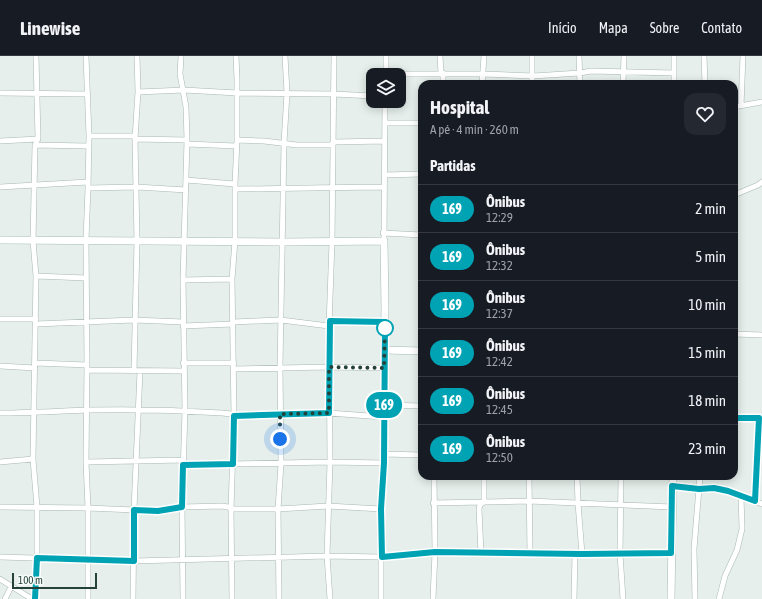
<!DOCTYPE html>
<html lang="pt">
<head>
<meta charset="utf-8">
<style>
  :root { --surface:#171b24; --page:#242831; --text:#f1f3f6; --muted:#9ea1a6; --line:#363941 }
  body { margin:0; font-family:"Asap Condensed",sans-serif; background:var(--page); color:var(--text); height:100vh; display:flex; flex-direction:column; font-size:15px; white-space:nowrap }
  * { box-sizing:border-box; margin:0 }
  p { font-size:13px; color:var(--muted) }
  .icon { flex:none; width:22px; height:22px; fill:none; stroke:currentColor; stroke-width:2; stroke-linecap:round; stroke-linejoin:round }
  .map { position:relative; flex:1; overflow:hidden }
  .sheet { position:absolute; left:418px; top:24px; width:320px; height:400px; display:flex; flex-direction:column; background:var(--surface); border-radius:12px; box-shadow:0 2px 10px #0003 }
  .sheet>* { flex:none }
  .badge { padding:0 8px; border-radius:13px; font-size:14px; line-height:26px }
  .buttons { position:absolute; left:366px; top:12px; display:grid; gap:8px }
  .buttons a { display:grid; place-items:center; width:40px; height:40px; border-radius:8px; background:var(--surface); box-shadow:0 2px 10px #0003; font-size:20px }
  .scale { position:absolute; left:12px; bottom:10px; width:85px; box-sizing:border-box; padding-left:4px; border:2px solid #24423a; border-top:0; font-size:11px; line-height:14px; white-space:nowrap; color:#24423a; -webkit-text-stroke:3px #f7fbf9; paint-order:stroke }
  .you { position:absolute; width:20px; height:20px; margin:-10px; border:3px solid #fff; border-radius:50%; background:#1a73e8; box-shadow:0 0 0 6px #1a73e833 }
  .map>.badge { position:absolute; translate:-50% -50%; box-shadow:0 0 0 2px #fff }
  h2 { padding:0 12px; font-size:15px; line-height:36px }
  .round { display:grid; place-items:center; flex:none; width:42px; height:42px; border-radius:12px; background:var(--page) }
  .head { display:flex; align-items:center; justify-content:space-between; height:68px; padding:0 12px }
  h1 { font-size:19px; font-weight:700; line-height:30px }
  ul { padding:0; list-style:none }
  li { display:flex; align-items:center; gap:12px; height:48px; padding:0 12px; border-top:1px solid var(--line) }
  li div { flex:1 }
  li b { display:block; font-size:15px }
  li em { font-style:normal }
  li .badge { min-width:44px; font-weight:700; text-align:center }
  header { display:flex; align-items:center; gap:24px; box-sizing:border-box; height:56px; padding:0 20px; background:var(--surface); border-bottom:1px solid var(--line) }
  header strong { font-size:19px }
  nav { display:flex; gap:22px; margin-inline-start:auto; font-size:14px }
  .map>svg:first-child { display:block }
</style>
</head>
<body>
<header>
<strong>Linewise</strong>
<nav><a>Início</a><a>Mapa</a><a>Sobre</a><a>Contato</a></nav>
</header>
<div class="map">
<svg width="762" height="543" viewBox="0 0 762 543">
  <rect width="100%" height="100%" fill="#e6efeb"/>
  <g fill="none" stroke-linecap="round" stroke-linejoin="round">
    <defs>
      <path id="street" d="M86,0L89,80L88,132L86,184L87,309L86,406L88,452V543
        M181,0L180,18L186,51L187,84L183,224L185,355L182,451L183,543
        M386,0V19
        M440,0L441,17
        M532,0V28
        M579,0L580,28
        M704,0L705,28
        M386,18H483L533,20L580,17L591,15L674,17
        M443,28V17
        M482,28L484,0
        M623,28L624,0
        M674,28V0
        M138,36L184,34L237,37L334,38L373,40
        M0,37L87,38
        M741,50L743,0
        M734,51L762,46
        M385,67H422
        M89,80H135
        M135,83L187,84
        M237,84L264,85L297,89H329L332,88L333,86L385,85
        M0,85L38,83
        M187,88L236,90
        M35,89L88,90
        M385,119L422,118
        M186,124L235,128
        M0,131L88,126
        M88,132L137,131L186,134
        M235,133C285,133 334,131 384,131
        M734,139L758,129L762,126
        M383,177L422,179
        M384,185L385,45
        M36,220L86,222
        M183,224L232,223
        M0,263H36
        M330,265L385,266
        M233,266L281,264L329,270
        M36,268L134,264L183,266
        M183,270L233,268
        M734,278L762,279
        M36,307L87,309
        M183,307H234
        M0,310L35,312
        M234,313L329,311L384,312
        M87,314L184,315
        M134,315L137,185L135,83L138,36L137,0
        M384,349L422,350
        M0,357C30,357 59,355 88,354C133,353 177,354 222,357L231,358L234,360L329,357L383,361
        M734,362H761
        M384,398L422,399
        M0,406L33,403
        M86,406L183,404
        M183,409L330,406L384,407
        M529,420L530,498
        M577,420L578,447L582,498
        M621,420L620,498L623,543
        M672,430L699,433L714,432L728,435L762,448
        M755,445L759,362
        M433,447L529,445L672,451
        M0,451L88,452L158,455L182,451L222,450L228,451L231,453H278L328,450L381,453
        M481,497L479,453L480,449L484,446V420
        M0,501L134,505L327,500L381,501L435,496L582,498L671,497
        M0,523L32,543
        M5,543L11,531
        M35,543L37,502V451L33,403L36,220L33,185L35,89L38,83L36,0
        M133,543L134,454L140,315
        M232,543L231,453L234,360L232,223L235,185V128L237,84V23L236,0
        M279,543L278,453L281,408L280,311L284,87L287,37L285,0
        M330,543L327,500L330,406L329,270L332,186L334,0
        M381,543V453L384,407V294
        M433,543L435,496L434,420
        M574,543L575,498
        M695,543L694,493L700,420
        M719,543L725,520L737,494L742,473L741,440"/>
      <path id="secondary" d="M0,184L283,186L384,185L385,252L384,294L422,295
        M671,543L673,420"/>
    </defs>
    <use href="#street" stroke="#a8b8b2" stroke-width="6"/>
    <use href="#secondary" stroke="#a4bbb3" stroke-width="8"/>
    <use href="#street" stroke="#fff" stroke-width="5"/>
    <use href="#secondary" stroke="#fff" stroke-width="7"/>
  </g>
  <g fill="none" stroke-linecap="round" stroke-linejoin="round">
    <defs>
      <path id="line" d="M35,543L37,502L134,505V454L158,455L182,451L183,409L233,408L234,360L329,357L330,265L385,266L384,407L381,453L382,501L435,496L582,498L671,497L672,430L699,433L714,432L728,435L755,445L759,362H734"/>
    </defs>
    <use href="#line" stroke="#fff" stroke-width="9"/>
    <use href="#line" stroke="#00a3b4" stroke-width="6"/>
    <path stroke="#24423a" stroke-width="4" stroke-dasharray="0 7.2" d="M280,383V358L329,357V311L384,312L385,270V272"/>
  </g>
  <circle fill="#fff" stroke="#00a3b4" stroke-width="2" cx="385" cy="272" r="8"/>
</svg>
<div class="buttons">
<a><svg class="icon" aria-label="layers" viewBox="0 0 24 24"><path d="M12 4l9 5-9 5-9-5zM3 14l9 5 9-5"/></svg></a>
</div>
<div class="scale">100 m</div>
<div class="you" style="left:280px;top:383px"></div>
<b class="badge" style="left:384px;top:349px;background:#00a3b4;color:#fff">169</b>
<section class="sheet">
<div class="head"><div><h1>Hospital</h1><p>A pé · 4 min · 260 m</p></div><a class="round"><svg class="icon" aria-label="heart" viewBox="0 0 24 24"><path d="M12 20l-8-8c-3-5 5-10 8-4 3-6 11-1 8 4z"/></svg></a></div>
<h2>Partidas</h2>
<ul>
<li><span class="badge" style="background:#00a3b4;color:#fff">169</span><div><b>Ônibus</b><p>12:29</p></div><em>2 min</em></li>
<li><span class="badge" style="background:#00a3b4;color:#fff">169</span><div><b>Ônibus</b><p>12:32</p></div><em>5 min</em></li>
<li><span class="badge" style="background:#00a3b4;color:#fff">169</span><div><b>Ônibus</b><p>12:37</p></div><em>10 min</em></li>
<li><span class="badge" style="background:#00a3b4;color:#fff">169</span><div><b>Ônibus</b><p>12:42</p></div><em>15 min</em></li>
<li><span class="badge" style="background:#00a3b4;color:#fff">169</span><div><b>Ônibus</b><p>12:45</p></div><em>18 min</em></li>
<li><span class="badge" style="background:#00a3b4;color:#fff">169</span><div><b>Ônibus</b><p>12:50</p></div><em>23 min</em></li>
</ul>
</section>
</div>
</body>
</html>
